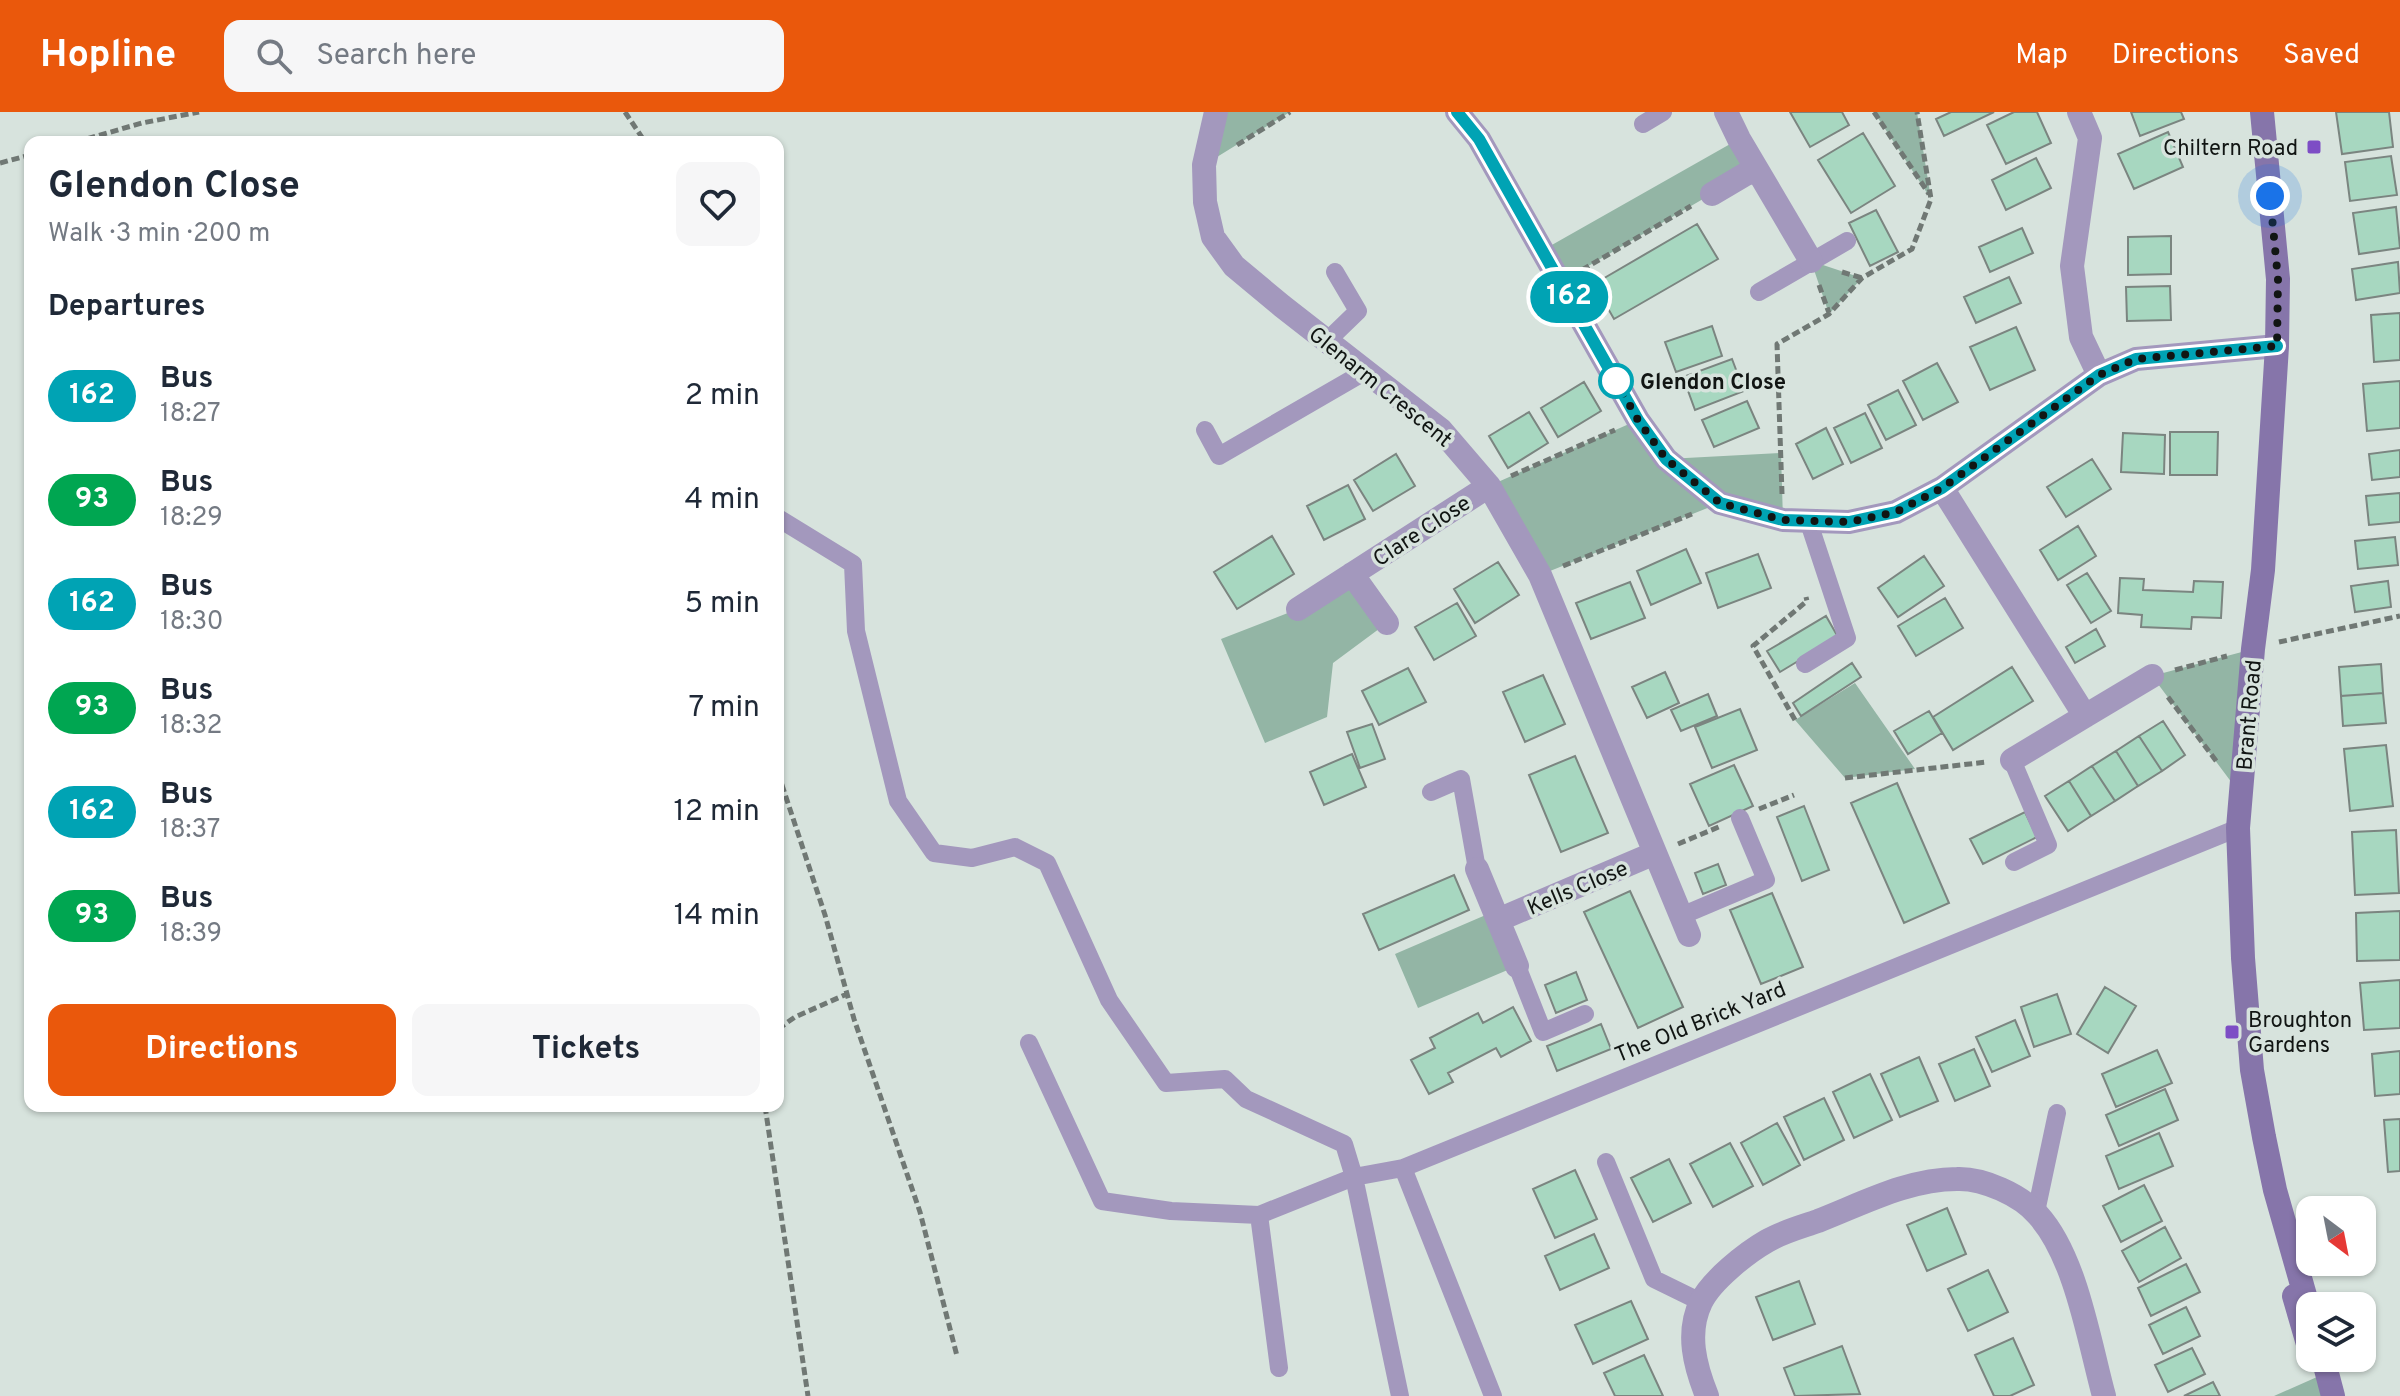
<!DOCTYPE html>
<html lang="en">
<head>
<meta charset="utf-8">
<style>
  :root { --surface:#fff; --page:#f6f6f7; --text:#1f2937; --muted:#747a83; --accent:#ea580c }
  body { margin:0; font-family:Overpass,sans-serif; background:var(--page); color:var(--text); height:100vh; display:flex; flex-direction:column; font-size:30px; white-space:nowrap }
  * { box-sizing:border-box; margin:0 }
  p { font-size:26px; color:var(--muted) }
  .icon { flex:none; width:44px; height:44px; fill:none; stroke:currentColor; stroke-width:2; stroke-linecap:round; stroke-linejoin:round }
  .map { position:relative; flex:1; overflow:hidden }
  .drawer { position:absolute; left:24px; top:24px; width:760px; height:976px; display:flex; flex-direction:column; background:var(--surface); border-radius:16px; box-shadow:0 2px 6px #0004 }
  .drawer>* { flex:none }
  .badge { padding:0 16px; border-radius:26px; font-size:28px; line-height:52px }
  .needle { width:52px; rotate:148deg }
  .tools { position:absolute; left:2296px; top:1084px; display:grid; gap:16px }
  .tools a { display:grid; place-items:center; width:80px; height:80px; border-radius:16px; background:var(--surface); box-shadow:0 2px 6px #0004; font-size:40px }
  .you { position:absolute; width:40px; height:40px; margin:-20px; border:6px solid #fff; border-radius:50%; background:#1a73e8; box-shadow:0 0 0 12px #1a73e833 }
  .map>.badge { position:absolute; translate:-50% -50%; box-shadow:0 0 0 4px #fff }
  h2 { padding:0 24px; font-size:30px; line-height:72px }
  .round { display:grid; place-items:center; flex:none; width:84px; height:84px; border-radius:16px; background:var(--page) }
  .head { display:flex; align-items:center; justify-content:space-between; height:136px; padding:0 24px }
  h1 { font-size:38px; font-weight:700; line-height:60px }
  .cta { display:flex; gap:16px; margin-top:auto; padding:16px 24px }
  .cta a { flex:1; height:92px; border-radius:16px; background:var(--accent); color:#fff; font-size:32px; font-weight:700; line-height:92px; text-align:center }
  .cta a+a { background:var(--page); color:var(--text) }
  ul { padding:0; list-style:none }
  li { display:flex; align-items:center; gap:24px; height:104px; padding:0 24px }
  li div { flex:1 }
  li b { display:block; font-size:30px }
  li em { font-style:normal }
  li .badge { min-width:88px; font-weight:700; text-align:center }
  header { display:flex; align-items:center; gap:48px; box-sizing:border-box; height:112px; padding:0 40px; background:var(--accent); color:#fff }
  header strong { font-size:38px }
  nav { display:flex; gap:44px; margin-inline-start:auto; font-size:28px }
  .search { width:560px; height:72px; background:var(--page); display:flex; align-items:center; gap:20px; box-sizing:border-box; padding:0 28px; border-radius:16px; color:var(--muted); font-size:30px }
  .map>svg:first-child { display:block }
</style>
</head>
<body>
<header>
<strong>Hopline</strong>
<div class="search"><svg class="icon" aria-label="search" viewBox="0 0 24 24"><circle cx="10" cy="10" r="6"/><path d="M15 15l6 6"/></svg>Search here</div>
<nav><a>Map</a><a>Directions</a><a>Saved</a></nav>
</header>
<div class="map">
<svg width="2400" height="1284" viewBox="0 0 2400 1284">
  <rect width="100%" height="100%" fill="#d7e3dd"/>
  <path fill="#93b5a5" d="M1216,0H1290L1204,53Z
    M1874,0H1917L1931,87Z
    M1739,27L1756,56L1561,170L1543,138Z
    M1811,149L1862,166L1829,202Z
    M1638,308L1667,347L1781,341L1783,408L1720,391L1540,463L1489,374Z
    M1352,462L1387,511L1333,551L1327,605L1265,631L1221,527L1298,497Z
    M2253,537L2241,683L2152,564Z
    M1855,571L1915,657L1845,666L1795,608Z
    M1495,799L1517,854L1418,896L1395,842Z
    M2317,1265L2322,1284H2274Z"/>
  <path fill="#a7d7c0" stroke="#7b8580" stroke-width="2" d="M1790,0H1842L1849,13L1810,35Z
    M1951,0H1994L1944,24L1936,7Z
    M2014,0H2037L2051,31L2006,52L1987,13Z
    M2131,0H2181L2184,7L2140,24Z
    M2336,0H2389L2393,35L2342,42Z
    M2168,20L2183,55L2134,77L2118,42Z
    M1863,21L1895,74L1851,101L1818,48Z
    M2391,44L2397,83L2350,89L2345,50Z
    M2036,46L2051,76L2006,98L1992,68Z
    M2396,95L2400,136L2359,142L2353,101Z
    M1876,98L1898,140L1870,154L1849,111Z
    M1697,112L1718,147L1614,207L1594,172Z
    M2022,116L2033,141L1990,160L1979,135Z
    M2171,124V162L2128,163V125Z
    M2398,150L2400,181L2356,188L2352,157Z
    M2009,165L2021,191L1976,211L1964,185Z
    M2170,174L2171,208L2127,209L2126,175Z
    M2400,201V248L2374,250L2371,203Z
    M1712,214L1722,244L1676,260L1665,230Z
    M2016,215L2035,258L1990,278L1970,235Z
    M1732,247L1744,279L1695,298L1683,265Z
    M1937,251L1958,290L1923,308L1903,269Z
    M2400,269V316L2367,319L2363,272Z
    M1584,270L1601,299L1558,325L1541,296Z
    M1898,278L1916,313L1886,328L1868,293Z
    M1747,289L1759,316L1714,335L1702,308Z
    M1529,300L1548,331L1508,356L1489,324Z
    M1865,301L1882,336L1851,351L1834,316Z
    M1826,316L1843,352L1813,367L1796,332Z
    M2170,320H2218L2217,363H2170Z
    M2123,321L2165,323L2164,362L2121,360Z
    M2400,338V365L2372,368L2369,342Z
    M1396,342L1415,374L1373,399L1354,368Z
    M2092,347L2111,377L2066,405L2047,375Z
    M1348,373L1365,407L1324,428L1307,394Z
    M2400,381V410L2369,413L2366,384Z
    M2078,414L2096,444L2058,468L2040,438Z
    M1272,424L1294,462L1237,497L1214,460Z
    M2395,425L2398,453L2358,457L2355,429Z
    M1686,437L1701,471L1651,493L1637,459Z
    M1758,442L1771,476L1718,496L1706,461Z
    M1924,444L1944,474L1898,505L1878,476Z
    M1498,450L1519,483L1475,511L1454,477Z
    M2087,461L2111,499L2091,511L2067,473Z
    M2120,466L2144,467L2143,478L2193,480L2194,469L2223,470L2221,506L2192,505L2191,517L2141,515L2142,503L2118,501Z
    M2388,469L2391,495L2355,500L2351,474Z
    M1630,470L1645,506L1591,527L1576,491Z
    M1945,486L1963,516L1916,544L1898,514Z
    M1457,491L1476,524L1434,548L1415,515Z
    M1826,504L1838,525L1780,560L1767,539Z
    M2096,517L2105,534L2075,551L2066,535Z
    M1852,551L1861,565L1801,604L1793,591Z
    M2381,552L2383,581L2341,584L2339,555Z
    M2012,555L2033,589L1953,638L1933,605Z
    M1408,556L1426,590L1379,613L1362,579Z
    M1665,560L1679,591L1647,606L1632,575Z
    M1543,563L1565,612L1525,630L1503,580Z
    M2383,581L2386,611L2343,614L2341,584Z
    M1708,582L1717,604L1681,619L1671,598Z
    M1740,597L1757,638L1712,656L1695,615Z
    M1929,599L1942,621L1908,642L1894,619Z
    M2163,609L2185,643L2162,659L2139,624Z
    M1372,612L1385,647L1360,656L1347,620Z
    M2139,624L2162,659L2138,674L2116,639Z
    M2386,633L2393,694L2350,699L2344,637Z
    M2116,639L2138,674L2115,689L2092,654Z
    M1352,642L1366,675L1324,693L1310,660Z
    M1575,644L1608,721L1561,740L1529,663Z
    M1734,653L1753,694L1709,714L1690,672Z
    M2092,654L2115,689L2091,704L2069,669Z
    M2069,669L2091,704L2068,719L2045,684Z
    M1897,671L1949,791L1904,811L1851,691Z
    M1804,694L1829,758L1802,769L1777,705Z
    M2025,700L2037,725L1983,752L1970,727Z
    M2396,718L2399,781L2355,783L2352,720Z
    M1718,752L1726,773L1703,782L1695,761Z
    M1454,763L1469,798L1379,838L1363,802Z
    M1630,779L1683,895L1638,916L1584,800Z
    M1772,781L1803,855L1761,872L1730,798Z
    M2400,799V848L2357,849L2356,801Z
    M1576,860L1587,888L1556,901L1545,873Z
    M2400,868V916L2364,918L2360,871Z
    M2105,875L2136,894L2108,941L2077,922Z
    M2057,882L2071,922L2034,935L2021,895Z
    M1513,895L1531,929L1501,945L1496,936L1448,961L1453,970L1429,982L1411,948L1435,936L1430,926L1478,901L1483,911Z
    M2015,908L2030,944L1992,960L1976,925Z
    M1601,912L1611,937L1557,959L1547,934Z
    M1974,937L1990,974L1955,989L1939,952Z
    M2157,938L2172,971L2116,995L2102,962Z
    M2400,939V982L2375,984L2372,942Z
    M1919,945L1938,989L1900,1005L1881,962Z
    M1870,962L1892,1008L1854,1026L1833,980Z
    M2165,977L2178,1008L2119,1034L2106,1003Z
    M1824,986L1844,1028L1804,1048L1784,1005Z
    M2400,1007V1059L2388,1060L2384,1008Z
    M1777,1011L1800,1053L1763,1073L1741,1031Z
    M2159,1021L2173,1054L2119,1077L2106,1044Z
    M1730,1031L1753,1074L1713,1095L1690,1052Z
    M1669,1047L1691,1091L1653,1110L1631,1066Z
    M1575,1058L1597,1107L1555,1126L1533,1077Z
    M2144,1073L2162,1109L2121,1130L2103,1094Z
    M1947,1096L1966,1142L1927,1159L1907,1113Z
    M2165,1115L2181,1146L2139,1170L2122,1139Z
    M1594,1122L1609,1156L1560,1178L1545,1144Z
    M2186,1152L2200,1180L2151,1204L2138,1176Z
    M1988,1158L2008,1200L1968,1219L1948,1177Z
    M1799,1169L1815,1212L1773,1228L1756,1185Z
    M1631,1189L1648,1227L1593,1252L1575,1213Z
    M2186,1195L2200,1224L2163,1242L2149,1213Z
    M2013,1226L2034,1273L2010,1284H1994L1975,1243Z
    M1842,1234L1860,1282L1795,1284L1784,1256Z
    M2192,1236L2205,1262L2168,1280L2155,1253Z
    M1644,1243L1663,1284H1615L1604,1261Z
    M2213,1270L2220,1284H2184Z"/>
  <g fill="none" stroke-linecap="round" stroke-linejoin="round">
    <path stroke="#707874" stroke-width="5" stroke-dasharray="8 4" stroke-linecap="butt" d="M625,0L645,30
      M1874,0L1929,82
      M76,30L142,11L199,0
      M1237,33L1290,0
      M0,51L30,43
      M1582,158L1691,94
      M1842,160L1862,166
      M1819,173L1829,201
      M1511,364L1615,318
      M1782,382L1777,232L1829,202L1862,166L1912,137L1931,87L1917,0
      M1563,454L1692,402
      M2279,530L2400,504
      M2175,558L2227,544
      M2168,585L2217,650
      M1795,608L1753,534L1807,489L1806,485
      M778,661L825,803L854,907L920,1100L957,1244
      M1845,666L1987,650
      M1759,697L1794,683
      M1678,732L1721,714
      M778,917L795,905L847,882
      M765,994L808,1284"/>
    <path stroke="#a398bd" stroke-width="18" d="M1643,12L1663,0
      M1759,180L1847,129
      M1327,229L1358,199L1335,160
      M1205,318L1219,344L1366,259
      M778,406L853,452L856,519L898,689L934,741L972,746L1015,735L1047,751L1109,888L1166,971L1225,967L1246,987L1344,1032L1354,1065L1400,1284
      M1805,552L1847,526L1809,411
      M2012,648L2048,733L2014,750
      M1431,680L1461,667L1477,757
      M1681,804L1766,768L1740,706
      M1517,854L1543,920L1585,902
      M1029,931L1102,1089L1171,1099L1259,1103L1354,1065L1403,1056L2238,716
      M1606,1050L1654,1167L1701,1190
      M1403,1056L1493,1284
      M2036,1100L2057,1001
      M1259,1103L1279,1256"/>
    <path stroke="#a398bd" stroke-width="24" d="M1216,0L1204,53L1205,90L1213,125L1234,154L1282,194L1441,318L1489,374L1540,463L1689,823
      M1457,0L1479,27L1638,308L1666,347L1720,391L1783,408L1849,410L1896,400L1942,376L2099,263L2136,247L2277,234
      M1726,0L1739,27L1811,149
      M2079,0L2090,26L2072,154L2081,225L2099,263
      M1712,82L1756,56
      M1942,376L2085,604L2012,648
      M1352,462L1387,511
      M1298,497L1489,374
      M2085,604L2152,564
      M1477,757L1498,808
      M1517,854L1498,808L1655,741
      M1707,1284C1695,1254 1686,1221 1701,1190C1711,1169 1746,1141 1767,1129C1782,1120 1801,1115 1818,1109C1862,1092 1908,1067 1957,1067C1983,1066 2021,1083 2038,1103C2076,1145 2089,1229 2104,1284"/>
    <path stroke="#8675aa" stroke-width="24" d="M2262,0L2278,167L2277,234L2263,458L2253,537L2238,716L2243,846L2252,958L2264,1025L2275,1078L2310,1201
      M2294,1184L2310,1239
      M2323,1246L2333,1284"/>
  </g>
  <g fill="none" stroke-linecap="round" stroke-linejoin="round">
    <defs>
      <path id="line" d="M1457,0L1479,27L1638,308L1666,347L1720,391L1783,408L1849,410L1896,400L1942,376L2099,263L2136,247L2277,234"/>
    </defs>
    <use href="#line" stroke="#fff" stroke-width="18"/>
    <use href="#line" stroke="#00a3b4" stroke-width="12"/>
    <path stroke="#111513" stroke-width="8" stroke-dasharray="0 14.4" d="M1616,269L1638,308L1666,347L1720,391L1783,408L1849,410L1896,400L1942,376L2099,263L2136,247L2277,234L2278,167L2270,84"/>
  </g>
  <g fill="#7d4dc5" stroke="#d7e3dd" stroke-width="3">
    <rect x="2306" y="27" width="16" height="16" rx="4"/>
    <rect x="2224" y="912" width="16" height="16" rx="4"/>
  </g>
  <circle fill="#fff" stroke="#00a3b4" stroke-width="4" cx="1616" cy="269" r="16"/>
  <g text-anchor="middle" stroke-width="7" stroke-linejoin="round" paint-order="stroke">
    <g font-size="22" fill="#111513" stroke="#d7e3dd" text-anchor="end">
      <text x="2298" y="43">Chiltern Road</text>
      <text x="2248" y="915" text-anchor="start">Broughton<tspan x="2248" dy="25">Gardens</tspan></text>
    </g>
    <g font-size="22" font-weight="bold" fill="#111513" stroke="#d7e3dd" text-anchor="start">
      <text x="1640" y="277">Glendon Close</text>
    </g>
    <g font-size="22" fill="#111513" stroke="#d7e3dd">
      <text transform="translate(1381 274) rotate(39)" y="8">Glenarm Crescent</text>
      <text transform="translate(1421 418) rotate(-33)" y="8">Clare Close</text>
      <text transform="translate(2248 603) rotate(-85)" y="8">Brant Road</text>
      <text transform="translate(1577 775) rotate(-23)" y="8">Kells Close</text>
      <text transform="translate(1700 909) rotate(-22)" y="8">The Old Brick Yard</text>
    </g>
  </g>
</svg>
<div class="tools">
<a><svg class="needle" viewBox="-14 -14 28 28"><path d="M0-13l5 13h-10z" fill="#e53935"/><path d="M0 13l5-13h-10z" fill="#747a83"/></svg></a>
<a><svg class="icon" aria-label="layers" viewBox="0 0 24 24"><path d="M12 4l9 5-9 5-9-5zM3 14l9 5 9-5"/></svg></a>
</div>
<div class="you" style="left:2270px;top:84px"></div>
<b class="badge" style="left:1569px;top:185px;background:#00a3b4;color:#fff">162</b>
<section class="drawer">
<div class="head"><div><h1>Glendon Close</h1><p>Walk · 3 min · 200 m</p></div><a class="round"><svg class="icon" aria-label="heart" viewBox="0 0 24 24"><path d="M12 20l-8-8c-3-5 5-10 8-4 3-6 11-1 8 4z"/></svg></a></div>
<h2>Departures</h2>
<ul>
<li><span class="badge" style="background:#00a3b4;color:#fff">162</span><div><b>Bus</b><p>18:27</p></div><em>2 min</em></li>
<li><span class="badge" style="background:#00a651;color:#fff">93</span><div><b>Bus</b><p>18:29</p></div><em>4 min</em></li>
<li><span class="badge" style="background:#00a3b4;color:#fff">162</span><div><b>Bus</b><p>18:30</p></div><em>5 min</em></li>
<li><span class="badge" style="background:#00a651;color:#fff">93</span><div><b>Bus</b><p>18:32</p></div><em>7 min</em></li>
<li><span class="badge" style="background:#00a3b4;color:#fff">162</span><div><b>Bus</b><p>18:37</p></div><em>12 min</em></li>
<li><span class="badge" style="background:#00a651;color:#fff">93</span><div><b>Bus</b><p>18:39</p></div><em>14 min</em></li>
</ul>
<div class="cta"><a>Directions</a><a>Tickets</a></div>
</section>
</div>
</body>
</html>
